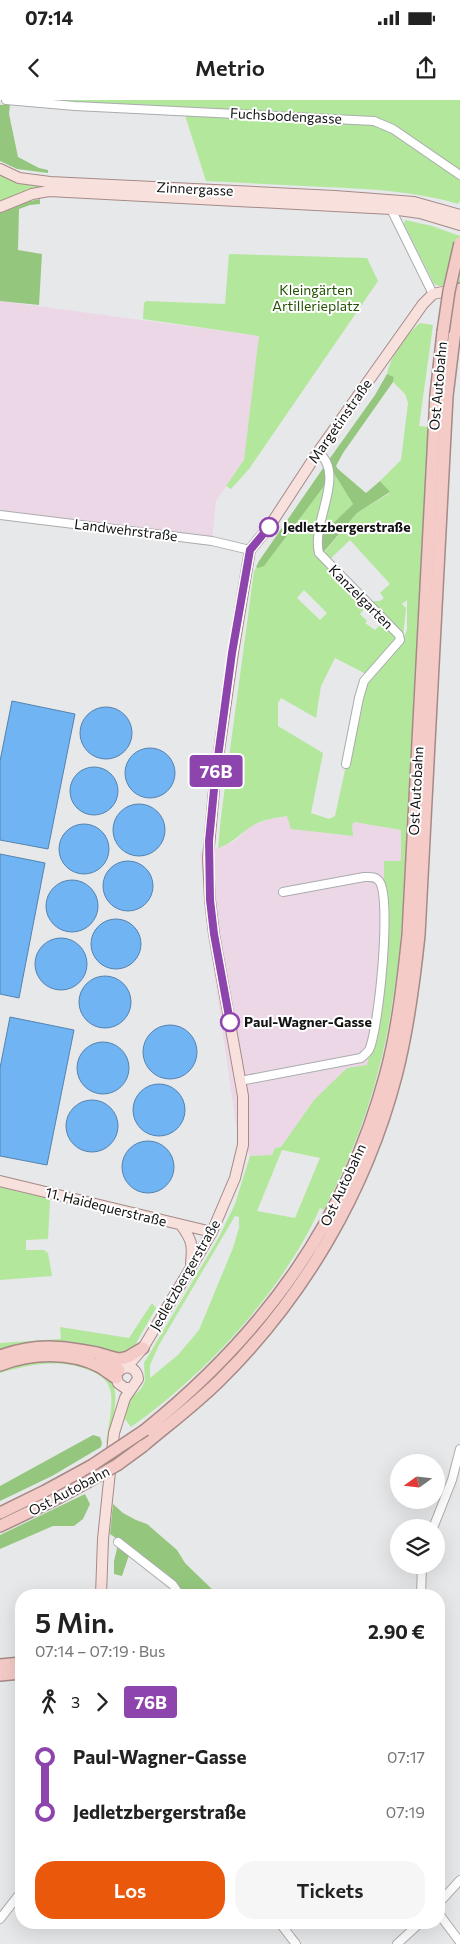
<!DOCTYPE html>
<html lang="de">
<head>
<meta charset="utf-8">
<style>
  :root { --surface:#fff; --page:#f6f6f6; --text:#222; --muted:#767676; --accent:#ea580c }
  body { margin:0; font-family:Commissioner,sans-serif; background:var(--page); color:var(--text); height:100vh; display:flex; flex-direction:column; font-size:19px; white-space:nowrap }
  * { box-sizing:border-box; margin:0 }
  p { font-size:16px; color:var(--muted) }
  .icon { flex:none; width:28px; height:28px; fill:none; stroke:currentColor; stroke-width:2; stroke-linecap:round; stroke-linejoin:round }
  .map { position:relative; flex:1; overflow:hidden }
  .drawer { position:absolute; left:15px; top:1489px; width:430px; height:340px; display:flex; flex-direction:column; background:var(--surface); border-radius:20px; box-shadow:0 5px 20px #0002 }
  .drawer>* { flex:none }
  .badge { padding:0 10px; border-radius:4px; font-size:18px; line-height:32px }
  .needle { width:32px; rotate:255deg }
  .buttons { position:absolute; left:390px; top:1354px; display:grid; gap:10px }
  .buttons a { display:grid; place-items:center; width:55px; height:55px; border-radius:50%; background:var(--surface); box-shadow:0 5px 20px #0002; font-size:25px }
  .map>.badge { position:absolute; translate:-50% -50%; box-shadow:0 0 0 2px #fff }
  .legs { display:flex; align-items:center; gap:8px; height:55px; padding:0 20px; font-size:16px }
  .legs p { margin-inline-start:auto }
  .headline { display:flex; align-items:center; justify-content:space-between; height:85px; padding:0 20px }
  h1 { font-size:28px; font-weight:600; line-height:38px }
  .button { display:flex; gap:10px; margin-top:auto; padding:10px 20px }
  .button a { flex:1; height:58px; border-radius:20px; background:var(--accent); color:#fff; font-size:20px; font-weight:600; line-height:58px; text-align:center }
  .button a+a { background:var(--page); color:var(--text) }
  ul { padding:0 20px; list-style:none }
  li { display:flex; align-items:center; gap:18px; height:55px; font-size:19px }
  li i { display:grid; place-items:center; width:8px; height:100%; margin:0 6px; background:currentColor }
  li i::after { content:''; width:12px; height:12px; margin:-6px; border:4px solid; border-radius:50%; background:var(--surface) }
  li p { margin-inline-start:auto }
  li:first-child i { background:linear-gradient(#0000 50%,currentColor 0) }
  li:last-child i { background:linear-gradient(currentColor 50%,#0000 0) }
  .status { display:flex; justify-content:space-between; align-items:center; height:35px; padding:0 25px; background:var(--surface); direction:ltr }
  .status svg { height:14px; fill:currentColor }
  header { display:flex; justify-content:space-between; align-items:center; height:65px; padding:0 20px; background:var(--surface); font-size:22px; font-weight:600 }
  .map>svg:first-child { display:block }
</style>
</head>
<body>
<div class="status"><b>07:14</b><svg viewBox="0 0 49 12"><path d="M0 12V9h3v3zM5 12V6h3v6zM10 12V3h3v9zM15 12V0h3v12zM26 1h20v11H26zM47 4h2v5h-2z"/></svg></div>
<header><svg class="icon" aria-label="back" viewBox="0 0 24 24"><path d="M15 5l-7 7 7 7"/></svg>Metrio<svg class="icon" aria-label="share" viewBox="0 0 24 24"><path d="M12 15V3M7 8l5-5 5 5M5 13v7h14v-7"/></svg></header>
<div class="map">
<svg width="460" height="1844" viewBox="0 0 460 1844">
  <rect width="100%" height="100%" fill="#e7e8ea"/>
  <path fill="#ecd7e6" d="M0,201L260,236L244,360L216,401L212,441L0,415Z
    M288,716L292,729L352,736V726L354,722L401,730V762L384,761V887L367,965L314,1000L281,1047L275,1048L272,1055L250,1056L237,1032L208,830L200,752L221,747L235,741L249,727L270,719Z"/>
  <path fill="#b3e79c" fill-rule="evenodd" d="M18,0H460V101L458,104C415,91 371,89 325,87C285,85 246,83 206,81L183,9Z
    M0,73L392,103L418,106L437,114L52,88L0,103Z
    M405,120L432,126L460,136V183L439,186L434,184L404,124Z
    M229,154L367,158L378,181L249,369L231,389L226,386L244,360L259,236L143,219L144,203L146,201L225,204Z
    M420,223L433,225L419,326L429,327L428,339C421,448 417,557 411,666C407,746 405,826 392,905C381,977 358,1046 324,1110L320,1108C283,1191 205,1275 131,1327L125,1319L129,1300L141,1289L145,1281L144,1263L219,1137L235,1104L250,1056L272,1055L275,1048L281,1047L314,1000L347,968L367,965L384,887V761H401V730L354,722L352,726L353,736L291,729L287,716C275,718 259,720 249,728C237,736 233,743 218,748L221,717L254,471L328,361L330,367L353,404L319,437L323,454L357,413L390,393L380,381L401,360L408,303L405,294L393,282L394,277L387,274C391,255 406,235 420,223ZM350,440L390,484L380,493L384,498L380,501H374L370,504L403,536L406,508L402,504L407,500V530L404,537L398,539L384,521L375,530L365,523L367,521L360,514L366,507L326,463ZM304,490L327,513L320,520L297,498ZM335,558L366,574L335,716L329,719L311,713L323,653L278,626V603L281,598L316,618L321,586ZM282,1050L320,1058L295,1118L257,1111ZM235,1116L239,1117V1128L233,1148L199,1230L178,1255L150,1278V1265L159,1245Z
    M0,1084L15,1089V1091L48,1098L50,1101L48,1139L26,1140V1150H44L48,1153L52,1176L0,1180Z
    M152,1203L156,1208L131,1252L116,1255L87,1245L66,1241L44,1242L0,1252V1243L61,1239L60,1227L129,1238Z
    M68,1259C79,1263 94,1266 104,1273C125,1285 111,1324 108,1343H106C108,1327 113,1308 111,1293C109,1281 101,1275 91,1271C61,1258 31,1264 0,1273V1268L21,1261Z"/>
  <path fill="#94c77d" d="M10,4L9,14L18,57L39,68L48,70V73L17,69L0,61V5Z
    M40,99V104L30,105L19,109L18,150L42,154L39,205L0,201V112L20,103Z
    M387,274L394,277L393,282L343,353L336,366L338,369L366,393L380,381L390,392L357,413L322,454L319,437L353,404L330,367L328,361L375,295Z
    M326,364L327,385L324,386L264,466L258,468L256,467L259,461Z
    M93,1335L100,1337L102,1343L101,1347L52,1376L0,1401V1386Z
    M85,1394L90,1404L83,1419L74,1426H53L0,1449V1435Z
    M113,1404L123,1413L136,1420L147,1424L177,1450L185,1463L218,1495H185L168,1478L129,1455L122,1476L114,1474V1461L119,1440L110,1434Z"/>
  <path fill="#70b4f3" stroke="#5483b0" d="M12,601L75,614L48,749L0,740V661Z
    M80 633a26 26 0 1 1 52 0a26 26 0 1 1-52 0Z
    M125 673a25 25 0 1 1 50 0a25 25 0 1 1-50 0Z
    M70 691a24 24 0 1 1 48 0a24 24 0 1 1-48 0Z
    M113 730a26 26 0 1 1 52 0a26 26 0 1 1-52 0Z
    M59 749a25 25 0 1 1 50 0a25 25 0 1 1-50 0Z
    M0,754L45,763L19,898L0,894Z
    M103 786a25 25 0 1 1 50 0a25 25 0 1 1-50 0Z
    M46 806a26 26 0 1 1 52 0a26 26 0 1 1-52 0Z
    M91 844a25 25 0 1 1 50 0a25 25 0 1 1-50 0Z
    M35 864a26 26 0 1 1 52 0a26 26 0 1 1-52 0Z
    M79 902a26 26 0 1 1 52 0a26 26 0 1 1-52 0Z
    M10,917L74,930L47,1065L0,1056V968Z
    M143 952a27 27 0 1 1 54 0a27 27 0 1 1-54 0Z
    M77 968a26 26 0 1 1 52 0a26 26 0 1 1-52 0Z
    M133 1010a26 26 0 1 1 52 0a26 26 0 1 1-52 0Z
    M66 1026a26 26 0 1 1 52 0a26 26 0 1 1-52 0Z
    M122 1067a26 26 0 1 1 52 0a26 26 0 1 1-52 0Z"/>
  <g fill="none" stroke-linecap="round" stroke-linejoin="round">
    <defs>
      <path id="minor" d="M6,0L75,6L374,21L393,29L460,75
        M391,109L433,194
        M318,352C347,375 311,421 319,453L399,535L400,540L364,581L359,598L346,664
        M0,415L212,441L250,450
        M240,981L361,958C363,956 367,953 369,950C379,929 392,796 379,781C375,776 370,777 364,777L283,792
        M433,1428L452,1380L460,1349
        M118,1442L173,1485L180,1495
        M421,1495L422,1465
        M439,1803L460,1780
        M439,1814L460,1842
        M0,1819L21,1792
        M279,1822L296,1844
        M397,1844L421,1822"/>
      <path id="major" d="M0,69L19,78L50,82L335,96L414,102L460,115
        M0,107L32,94L49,91L391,109L420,113L460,125
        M0,1081L212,1132
        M181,1125C192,1140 193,1145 191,1163
        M127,1267L143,1248L212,1132L235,1078L243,1045V996L214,834L210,800L208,758L215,679L233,553L250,450L269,427L318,352L423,204L433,194L457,189
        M101,1495L103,1439L114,1333L125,1298L138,1279C137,1266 123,1263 116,1275L118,1283L125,1288H131"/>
      <path id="highway" d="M0,1256C36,1243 61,1246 97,1253C105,1255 112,1258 120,1259L128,1257L143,1248
        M101,1258L119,1270
        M0,1265C31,1253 70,1251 100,1267C105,1270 110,1274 116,1278
        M145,1330C264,1234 346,1122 386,973C398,928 403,881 408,835L436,295L443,232
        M143,1346C169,1324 196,1304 220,1280C304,1197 366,1091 396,976C408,930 414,883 419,835L447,296L460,189
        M0,1413L45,1391L91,1366
        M0,1426L50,1402L89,1381
        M0,1565L21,1563
        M0,1575L21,1573"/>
    </defs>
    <use href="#minor" stroke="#abacae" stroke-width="10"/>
    <use href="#major" stroke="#a58a88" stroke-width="12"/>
    <use href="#highway" stroke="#a58a88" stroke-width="14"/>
    <use href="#minor" stroke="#fff" stroke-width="8"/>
    <use href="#major" stroke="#f8e0dd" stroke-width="10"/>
    <use href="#highway" stroke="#f4cbc7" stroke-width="11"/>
    <defs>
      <path id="highway-bridge" d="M443,232L449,191L460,143
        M91,1366L145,1330
        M89,1381L117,1365L143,1346"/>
    </defs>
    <use href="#highway-bridge" stroke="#a58a88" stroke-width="14" stroke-linecap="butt"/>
    <use href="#highway-bridge" stroke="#f4cbc7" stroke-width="11"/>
  </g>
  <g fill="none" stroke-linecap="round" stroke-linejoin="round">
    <defs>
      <path id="line-1" d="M230,922L214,834L210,800L209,741L215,679L232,553L250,450L269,427"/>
    </defs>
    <use href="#line-1" stroke="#fff" stroke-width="11"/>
    <use href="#line-1" stroke="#8e44ad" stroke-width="8"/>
  </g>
  <g fill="#fff" stroke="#8e44ad" stroke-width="2.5">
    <circle cx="269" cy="427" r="9"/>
    <circle cx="230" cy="922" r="9"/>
  </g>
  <g text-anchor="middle" stroke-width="4" stroke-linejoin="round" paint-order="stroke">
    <g font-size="14" fill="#121213" stroke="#fff">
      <text transform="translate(286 16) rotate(3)" y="5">Fuchsbodengasse</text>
      <text transform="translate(195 89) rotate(3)" y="5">Zinnergasse</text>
      <text transform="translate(438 286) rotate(-85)" y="5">Ost Autobahn</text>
      <text transform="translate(340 321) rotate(-55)" y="5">Margetinstraße</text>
      <text transform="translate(126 430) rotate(7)" y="5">Landwehrstraße</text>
      <text transform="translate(361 497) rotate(45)" y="5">Kanzelgarten</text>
      <text transform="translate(416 691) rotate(-87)" y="5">Ost Autobahn</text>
      <text transform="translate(343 1085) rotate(-65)" y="5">Ost Autobahn</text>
      <text transform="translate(106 1107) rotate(14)" y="5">11. Haidequerstraße</text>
      <text transform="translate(185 1175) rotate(-60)" y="5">Jedletzbergerstraße</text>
      <text transform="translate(69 1391) rotate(-28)" y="5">Ost Autobahn</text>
    </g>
    <g font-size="14" fill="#245202" stroke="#fff">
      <text x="316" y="195">Kleingärten<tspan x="316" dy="16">Artillerieplatz</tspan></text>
    </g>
    <g font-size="14" font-weight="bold" fill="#121213" stroke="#fff" text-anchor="start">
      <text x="283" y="432">Jedletzbergerstraße</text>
      <text x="244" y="927">Paul-Wagner-Gasse</text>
    </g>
  </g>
</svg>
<div class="buttons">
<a><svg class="needle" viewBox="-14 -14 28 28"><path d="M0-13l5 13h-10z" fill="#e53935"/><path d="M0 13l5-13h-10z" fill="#767676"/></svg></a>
<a><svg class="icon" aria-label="layers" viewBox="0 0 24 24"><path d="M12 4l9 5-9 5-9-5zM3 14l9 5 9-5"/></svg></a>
</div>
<b class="badge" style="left:216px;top:671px;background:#8e44ad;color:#fff">76B</b>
<section class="drawer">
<div class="headline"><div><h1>5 Min.</h1><p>07:14 – 07:19 · Bus</p></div><b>2.90 €</b></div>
<div class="legs"><svg class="icon" aria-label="walk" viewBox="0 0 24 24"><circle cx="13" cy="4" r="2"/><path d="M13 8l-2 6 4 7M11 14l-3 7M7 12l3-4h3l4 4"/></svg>3<svg class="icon" aria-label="forward" viewBox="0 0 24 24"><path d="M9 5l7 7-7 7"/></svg><b class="badge" style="background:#8e44ad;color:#fff">76B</b></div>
<ul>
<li><i style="color:#8e44ad"></i><b>Paul-Wagner-Gasse</b><p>07:17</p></li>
<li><i style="color:#8e44ad"></i><b>Jedletzbergerstraße</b><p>07:19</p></li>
</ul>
<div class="button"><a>Los</a><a>Tickets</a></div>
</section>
</div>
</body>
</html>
